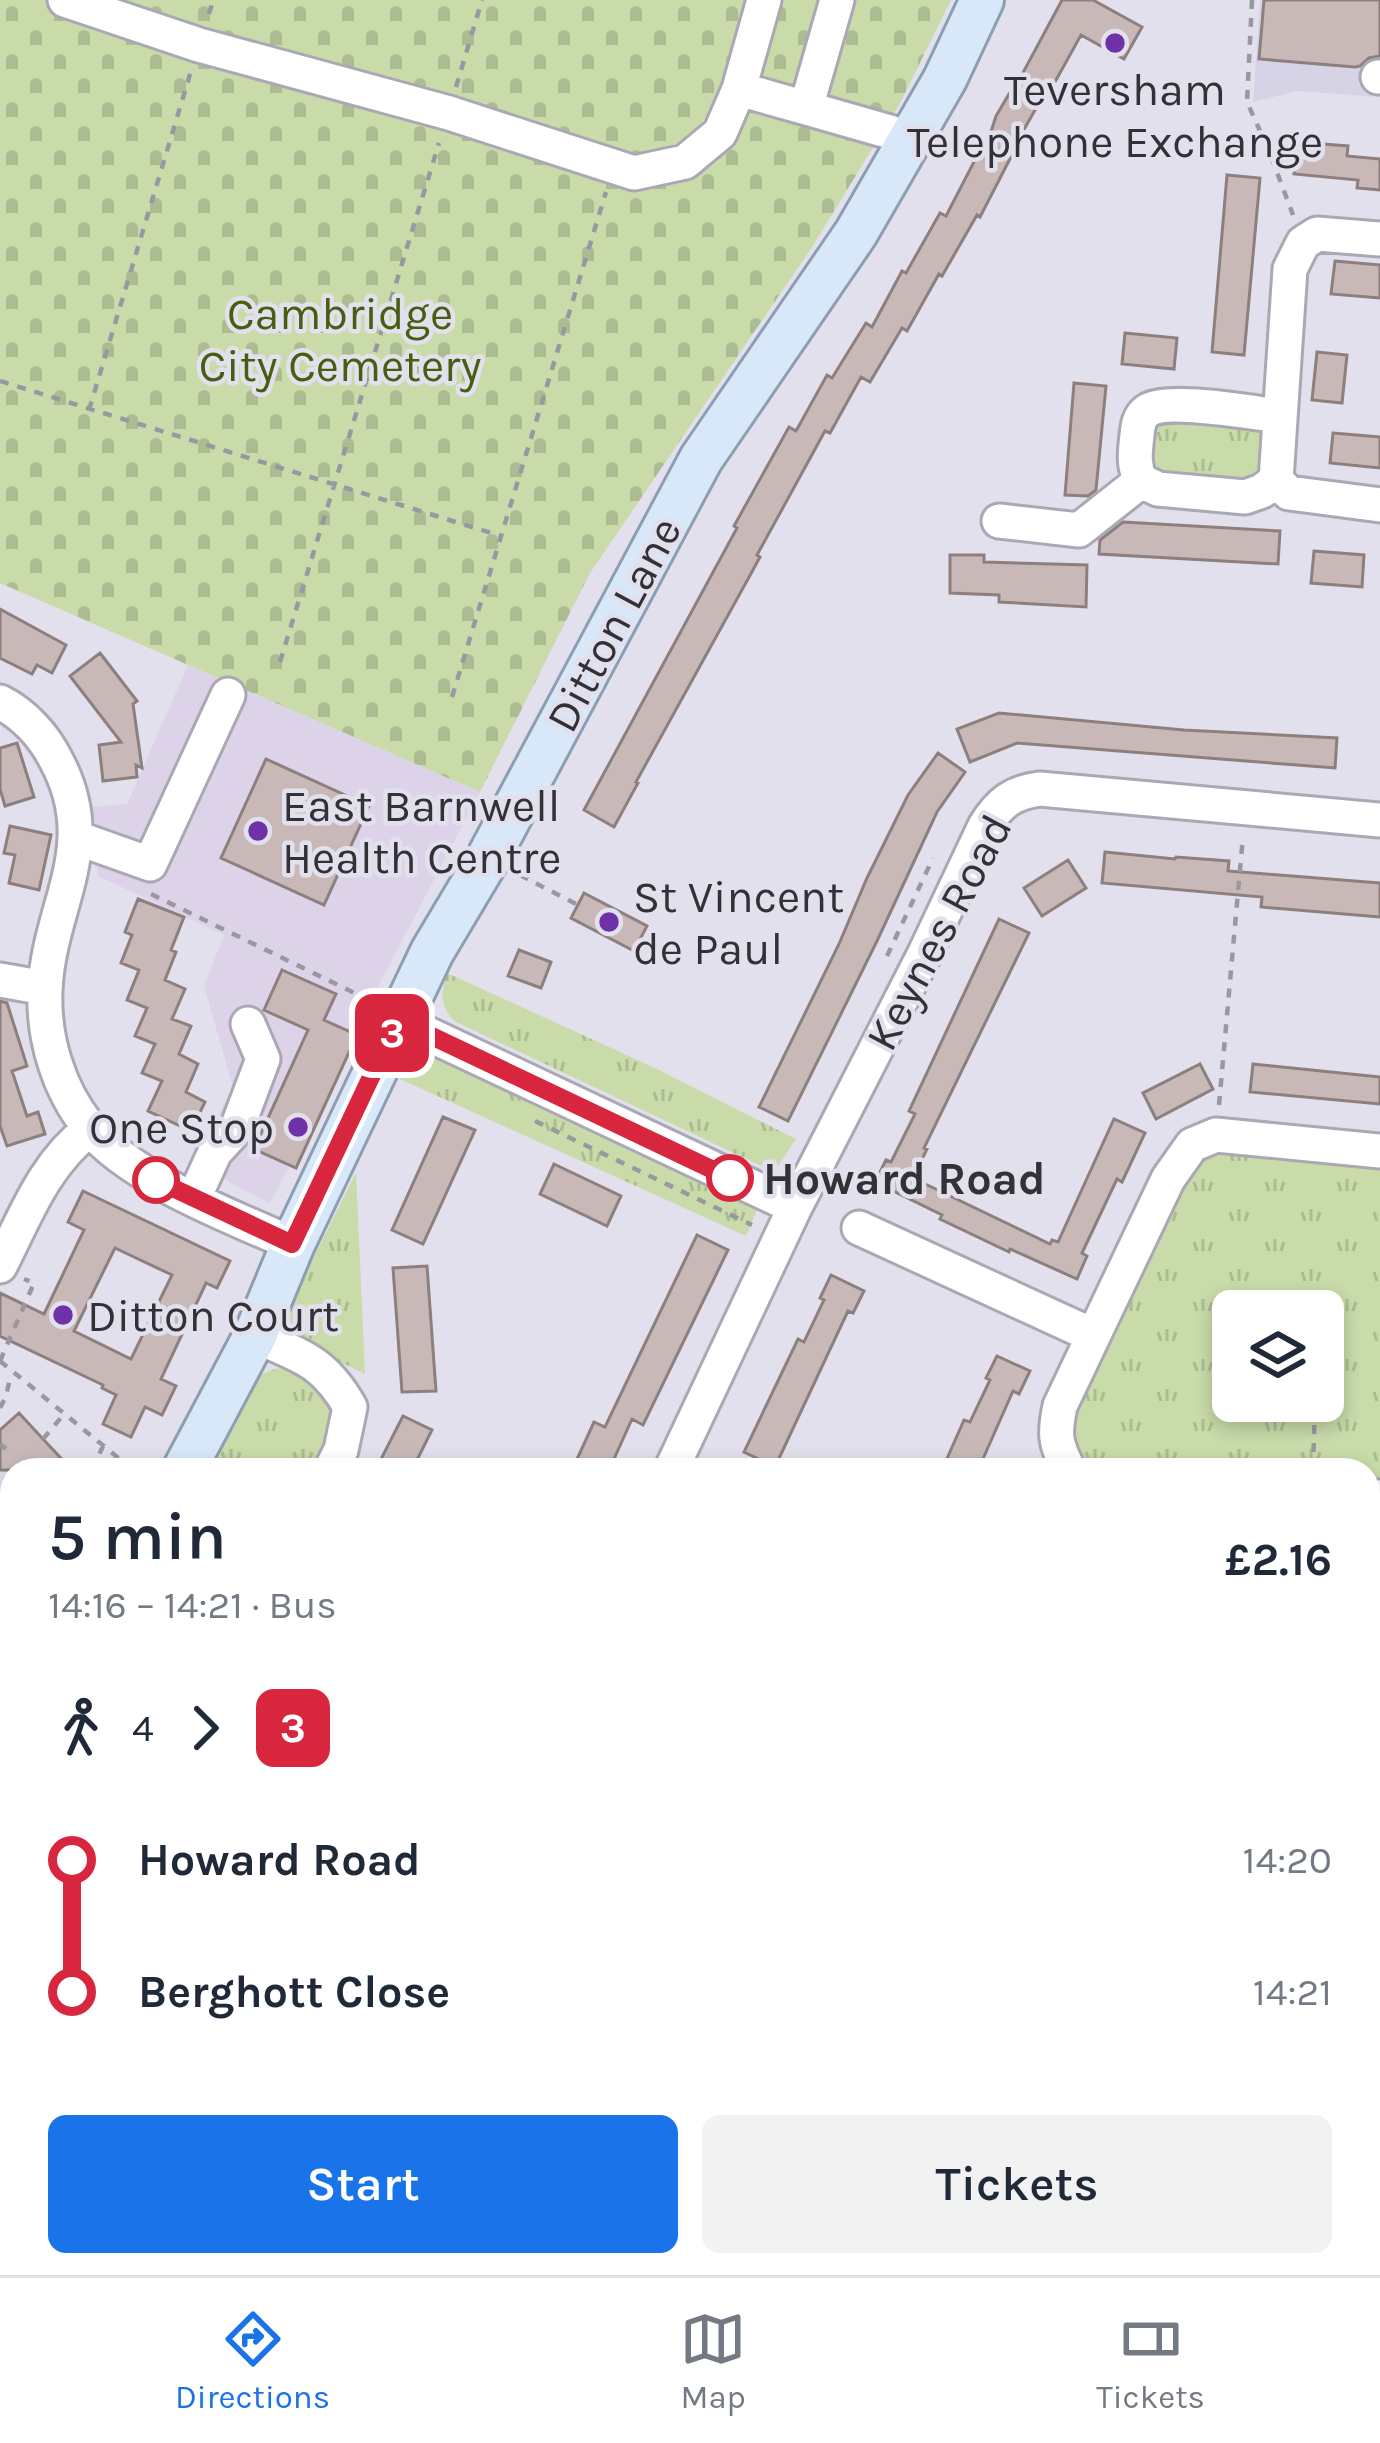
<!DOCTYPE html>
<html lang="en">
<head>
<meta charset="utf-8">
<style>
  :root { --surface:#fff; --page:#f2f2f3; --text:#1f2937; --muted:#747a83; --line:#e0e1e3; --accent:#1a73e8 }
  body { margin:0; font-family:Karla,sans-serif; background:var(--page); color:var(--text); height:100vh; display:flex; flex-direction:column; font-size:45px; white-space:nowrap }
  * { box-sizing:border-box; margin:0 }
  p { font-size:39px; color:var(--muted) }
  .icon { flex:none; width:66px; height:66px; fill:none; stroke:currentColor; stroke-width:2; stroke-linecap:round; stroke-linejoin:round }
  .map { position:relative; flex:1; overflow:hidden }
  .details { position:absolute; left:0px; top:1458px; width:1380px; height:819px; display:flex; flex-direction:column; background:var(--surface); border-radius:36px 36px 0 0; box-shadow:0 6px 18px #0003 }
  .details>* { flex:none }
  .badge { padding:0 24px; border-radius:18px; font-size:42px; line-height:78px }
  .controls { position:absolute; left:1212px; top:1290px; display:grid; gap:24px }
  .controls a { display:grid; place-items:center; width:132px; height:132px; border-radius:18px; background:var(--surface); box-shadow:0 6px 18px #0003; font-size:60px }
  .map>.badge { position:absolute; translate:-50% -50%; box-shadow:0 0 0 6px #fff }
  .legs { display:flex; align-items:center; gap:18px; height:132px; padding:0 48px; font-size:39px }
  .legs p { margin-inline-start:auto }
  .summary { display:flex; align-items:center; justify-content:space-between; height:204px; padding:0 48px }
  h1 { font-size:66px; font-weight:600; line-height:90px }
  .button { display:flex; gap:24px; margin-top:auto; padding:24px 48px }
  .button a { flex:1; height:138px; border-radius:18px; background:var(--accent); color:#fff; font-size:48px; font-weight:600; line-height:138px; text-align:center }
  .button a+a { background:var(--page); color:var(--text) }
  ul { padding:0 48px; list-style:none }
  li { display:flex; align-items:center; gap:42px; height:132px; font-size:45px }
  li i { display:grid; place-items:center; width:18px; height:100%; margin:0 15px; background:currentColor }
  li i::after { content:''; width:30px; height:30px; margin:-15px; border:9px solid; border-radius:50%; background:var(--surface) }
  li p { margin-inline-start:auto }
  li:first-child i { background:linear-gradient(#0000 50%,currentColor 0) }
  li:last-child i { background:linear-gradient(currentColor 50%,#0000 0) }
  .menu { display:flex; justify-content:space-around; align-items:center; height:168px; border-top:3px solid var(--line); background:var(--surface); font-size:33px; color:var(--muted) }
  .menu a { display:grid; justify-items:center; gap:6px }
  .menu .on { color:var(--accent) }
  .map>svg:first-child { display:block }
</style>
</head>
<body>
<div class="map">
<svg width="1380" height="2275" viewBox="0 0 1380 2275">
  <defs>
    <pattern id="grass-tufts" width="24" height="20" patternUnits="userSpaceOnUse" patternTransform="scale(3)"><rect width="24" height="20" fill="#c8dba9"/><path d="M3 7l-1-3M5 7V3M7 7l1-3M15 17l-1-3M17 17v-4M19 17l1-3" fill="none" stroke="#acbc92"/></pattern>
    <pattern id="forest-firs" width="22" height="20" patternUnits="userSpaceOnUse" patternTransform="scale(3)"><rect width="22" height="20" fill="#c8dba9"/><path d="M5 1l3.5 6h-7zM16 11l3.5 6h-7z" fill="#acbc92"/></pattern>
    <pattern id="cemetery-stones" width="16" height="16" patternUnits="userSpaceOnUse" patternTransform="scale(3)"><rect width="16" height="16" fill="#c8dba9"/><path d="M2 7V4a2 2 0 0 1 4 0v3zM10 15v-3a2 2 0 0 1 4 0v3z" fill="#acbc92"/></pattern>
  </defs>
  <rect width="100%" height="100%" fill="#e2e0ed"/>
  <path fill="#ddd3e8" d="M188,665L480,792L369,1004L270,1204L194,1163L233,1087L204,986L224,935L98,876L90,807L127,804Z"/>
  <path fill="#d6d3e6" d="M1260,0H1380V97L1297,91L1253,102Z"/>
  <path fill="url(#grass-tufts)" fill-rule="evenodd" d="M1155,414L1251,418L1263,434L1258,476L1248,483L1158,476L1144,461Z
    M447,973L655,1068L796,1139L774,1172L454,1021C439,1003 441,994 447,973Z
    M428,1047L760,1203L746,1236L400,1079L413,1049Z
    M1210,1150L1380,1166V1488L1368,1489V1470H1092L1077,1464L1068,1440L1077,1406L1186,1173ZM1233,1311H1323V1401H1233Z
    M356,1173L365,1374L298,1342L285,1321L290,1304Z
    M278,1368L308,1375L335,1405L320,1470H207L249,1379Z
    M0,2178L12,2179V2265H809L901,2275H0Z"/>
  <path fill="url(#forest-firs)" d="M1225,2265H1294L1307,2275H1220Z"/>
  <path fill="url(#cemetery-stones)" d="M0,0H951L899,105L812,247L590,573L480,792L0,583Z"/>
  <path fill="#c8dba9" d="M1121,2265H1212V2275H1097Z"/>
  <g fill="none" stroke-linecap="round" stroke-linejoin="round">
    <path stroke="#94acdb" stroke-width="8" d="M1021,2275L1030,2268"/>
  </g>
  <path fill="#c8b9b8" stroke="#8d7f7e" stroke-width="3" fill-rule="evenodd" d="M1062,0H1093L1142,27L1124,59L1081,35L1046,98L1043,96L1022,133L1015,157L1012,155L980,217L977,215L942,276L939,274L907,331L902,328L870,382L861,377L830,433L825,431L757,555L760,557L748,579L636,782L638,783L614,827L584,810L737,528L734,526L789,427L796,431L827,375L832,378L866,323L872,327L902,271L906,273L940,213L946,216L978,154L983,157L996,116L1009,94L1011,95Z
    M1264,0H1380V56L1369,58L1360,66L1355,67L1259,59Z
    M1297,142L1348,146L1347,156L1380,159V190L1357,188L1358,180L1294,174Z
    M1227,175L1260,178L1244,355L1212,352Z
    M1335,261L1380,265V298L1331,294Z
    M1125,333L1177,338L1174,369L1122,364Z
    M1317,352L1347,355L1342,403L1312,400Z
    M1074,383L1106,386L1096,490L1088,496L1065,495Z
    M1333,433L1380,437V468L1330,463Z
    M1123,522L1280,531L1278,564L1099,554L1100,540Z
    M1314,551L1364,555L1362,587L1311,583Z
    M950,555H984V562L1087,565L1086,607L999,602V595L950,593Z
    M0,609L66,645L52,673L37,665L32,674L0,658Z
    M100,653L137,701L133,704L142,768L136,765L137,777L103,781L99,745L121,742L70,676Z
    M999,713L1184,730L1337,738L1335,768L1017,743L970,762L957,729Z
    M17,743L34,797L5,806L0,789V748Z
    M938,753L965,772L937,812L877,941L788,1121L759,1107L839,944L867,878L908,795Z
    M266,759L369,806L324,905L221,858Z
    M10,826L51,835L39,890L9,883L15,855L4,853Z
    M1105,852L1175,859L1176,857L1229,861L1228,871L1380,883V917L1261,907L1262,897L1102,883Z
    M1068,860L1086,888L1042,916L1024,888Z
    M584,893L647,926L634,951L571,918Z
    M138,899L184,917L171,950L176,952L165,980L185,989L172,1019L191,1026L179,1054L198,1064L186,1092L205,1102L191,1131L148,1111L162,1081L142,1073L155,1044L135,1036L147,1008L127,1000L139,970L121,963L132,935L125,932Z
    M999,919L1029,933L924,1148L927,1149L915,1174L920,1176L917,1180L1050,1244L1052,1240L1058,1242L1114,1119L1145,1133L1122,1182L1117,1179L1082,1253L1087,1256L1077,1279L1010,1249L1009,1252L940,1219L942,1215L875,1182L886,1160L891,1162L915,1114L909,1111Z
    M519,950L551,962L541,988L508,976Z
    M282,970L336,994L324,1020L357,1035L296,1168L254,1149L308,1030L264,1010Z
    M0,1001L7,1003L27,1066L12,1071L27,1116L38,1112L45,1134L7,1146L0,1126Z
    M1200,1064L1213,1089L1156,1119L1143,1093Z
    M1253,1064L1380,1077V1104L1250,1092Z
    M443,1117L475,1130L423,1244L392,1230Z
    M554,1164L621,1196L607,1226L540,1194Z
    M83,1191L230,1261L217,1288L206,1283L161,1379L176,1386L162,1415L145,1407L131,1437L103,1424L116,1395L102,1388L103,1385L0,1336V1293L44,1314L84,1230L68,1222ZM115,1248L172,1275L131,1359L74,1331Z
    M697,1235L728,1250L643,1425L632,1419L609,1470H572L594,1422L605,1427Z
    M427,1266L436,1391L402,1392L393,1268Z
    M831,1275L864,1291L853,1313L848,1311L775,1467L744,1452L798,1339L804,1342L824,1300L820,1298Z
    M997,1356L1030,1371L1019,1394L1013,1391L978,1470H942L964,1420L970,1422L990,1380L986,1378Z
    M19,1413L43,1439L72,1470H0V1430Z
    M403,1416L432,1430L412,1470H393L379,1463Z"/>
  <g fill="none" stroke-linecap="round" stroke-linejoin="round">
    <defs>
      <path id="minor" d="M65,0L199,45L449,113L634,173L685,162L720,133L739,89L764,0
        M1378,77H1380
        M739,89L806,108L837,0
        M806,108L911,138
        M1380,239L1317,234L1303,243L1290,269L1276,480L1289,493L1380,505
        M1276,480L1262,491L1245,497L1158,489L1141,481C1133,465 1135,453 1137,435C1138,425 1139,417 1147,411C1165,397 1254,413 1279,416
        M999,521L1079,530L1141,481
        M0,702C24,714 44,736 56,760C103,847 49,904 45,990C43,1038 58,1088 88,1126C129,1178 232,1217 293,1244
        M77,838L150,864L228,695
        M0,980L45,988
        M398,1020L795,1207
        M194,1198L215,1152L237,1128L263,1059L248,1024
        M859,1228L1092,1335
        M0,1266C26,1215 44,1164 90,1129
        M255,1336C301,1356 324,1361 350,1407L341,1450L331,1470
        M671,1470L795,1207L924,955L985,826C999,803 1013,792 1040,789L1380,820
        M1069,1470C1055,1444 1054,1434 1060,1406L1168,1179L1192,1145L1216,1135L1380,1151
        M1368,1498L1380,1497
        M1368,1831L1380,1830
        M0,1901L12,1877
        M0,1996L12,1997
        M1368,2174L1380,2173"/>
      <path id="major" d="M184,1470L255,1336L293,1244L432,952L488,858L701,459L856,233L945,79L982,0
        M0,1793L12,1777"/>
    </defs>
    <use href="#minor" stroke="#aaa8b4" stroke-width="39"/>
    <use href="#major" stroke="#8d9eb2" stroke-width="48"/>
    <path stroke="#9998a1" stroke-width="4.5" stroke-dasharray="9 9" stroke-linecap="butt" d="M1252,0L1247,102L1269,151L1293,215
      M209,14L213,0
      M456,87L482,0
      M0,381L501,536
      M89,410L191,71
      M280,662L439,143
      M452,697L606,192
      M520,875L578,905
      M151,894L373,1002
      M887,956L933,858
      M1219,1105L1243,836
      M535,1121L752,1225
      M0,1361L133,1470
      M0,1361L34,1283L24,1279
      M0,1408L6,1396L11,1374
      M43,1439L64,1414
      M0,1444L6,1449
      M92,1470L103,1446
      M1313,1470L1315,1401
      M0,1510L12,1498
      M0,1521L12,1538
      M0,1637L12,1615
      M0,2145L12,2146
      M0,2169L12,2170
      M1376,2204L1378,2222
      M913,2265L944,2268L960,2265
      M1164,2265L1203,2275
      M1079,2275L1096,2265
      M1216,2275L1218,2265"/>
    <use href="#minor" stroke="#fff" stroke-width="33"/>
    <use href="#major" stroke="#d8e8f9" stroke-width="42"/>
  </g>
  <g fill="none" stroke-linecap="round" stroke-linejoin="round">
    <defs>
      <path id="line-1" d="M156,1180L292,1244L398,1020L730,1178"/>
    </defs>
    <use href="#line-1" stroke="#fff" stroke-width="27"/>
    <use href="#line-1" stroke="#d7263d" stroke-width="18"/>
  </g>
  <g fill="#6f31a7" stroke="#e2e0ed" stroke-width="4.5">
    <circle cx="1115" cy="43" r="12"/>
    <circle cx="258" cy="831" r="12"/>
    <circle cx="609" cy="922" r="12"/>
    <circle cx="298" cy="1127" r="12"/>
    <circle cx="63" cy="1315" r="12"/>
  </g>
  <g fill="#fff" stroke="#d7263d" stroke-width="6">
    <circle cx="730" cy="1178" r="21"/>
    <circle cx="156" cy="1180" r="21"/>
  </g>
  <g text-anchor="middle" stroke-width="9" stroke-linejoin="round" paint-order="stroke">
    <g font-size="45" fill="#323136" stroke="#e2e0ed" text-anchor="start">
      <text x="1115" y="105" text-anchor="middle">Teversham<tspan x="1115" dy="52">Telephone Exchange</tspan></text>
      <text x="282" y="821">East Barnwell<tspan x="282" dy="52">Health Centre</tspan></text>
      <text x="633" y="912">St Vincent<tspan x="633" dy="52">de Paul</tspan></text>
      <text x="274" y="1143" text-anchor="end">One Stop</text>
      <text x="87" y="1331">Ditton Court</text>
    </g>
    <g font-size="45" fill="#475d0f" stroke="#e2e0ed">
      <text x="340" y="329">Cambridge<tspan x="340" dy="52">City Cemetery</tspan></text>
    </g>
    <g font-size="45" fill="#323136" stroke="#e2e0ed">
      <text transform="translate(613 624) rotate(-62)" y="16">Ditton Lane</text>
      <text transform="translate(938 932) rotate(-62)" y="16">Keynes Road</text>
    </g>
    <g font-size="45" font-weight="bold" fill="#323136" stroke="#e2e0ed" text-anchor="start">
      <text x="763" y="1194">Howard Road</text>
    </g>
  </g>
</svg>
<div class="controls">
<a><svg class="icon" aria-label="layers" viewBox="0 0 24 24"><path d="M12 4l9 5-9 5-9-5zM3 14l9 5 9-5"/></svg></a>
</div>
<b class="badge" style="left:392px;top:1033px;background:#d7263d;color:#fff">3</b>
<section class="details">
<div class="summary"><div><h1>5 min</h1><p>14:16 – 14:21 · Bus</p></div><b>£2.16</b></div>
<div class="legs"><svg class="icon" aria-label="walk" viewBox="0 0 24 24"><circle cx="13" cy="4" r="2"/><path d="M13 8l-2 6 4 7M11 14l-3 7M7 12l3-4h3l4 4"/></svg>4<svg class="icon" aria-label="forward" viewBox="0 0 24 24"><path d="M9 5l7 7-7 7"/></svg><b class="badge" style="background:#d7263d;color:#fff">3</b></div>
<ul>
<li><i style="color:#d7263d"></i><b>Howard Road</b><p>14:20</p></li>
<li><i style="color:#d7263d"></i><b>Berghott Close</b><p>14:21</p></li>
</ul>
<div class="button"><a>Start</a><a>Tickets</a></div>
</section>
</div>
<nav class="menu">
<a class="on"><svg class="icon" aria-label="directions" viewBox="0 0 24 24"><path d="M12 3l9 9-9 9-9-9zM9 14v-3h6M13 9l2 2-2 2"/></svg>Directions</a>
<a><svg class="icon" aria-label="map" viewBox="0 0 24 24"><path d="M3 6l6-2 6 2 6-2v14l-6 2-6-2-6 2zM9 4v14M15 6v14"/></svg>Map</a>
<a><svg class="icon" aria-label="tickets" viewBox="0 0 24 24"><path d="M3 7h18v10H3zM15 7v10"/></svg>Tickets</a>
</nav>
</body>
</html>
